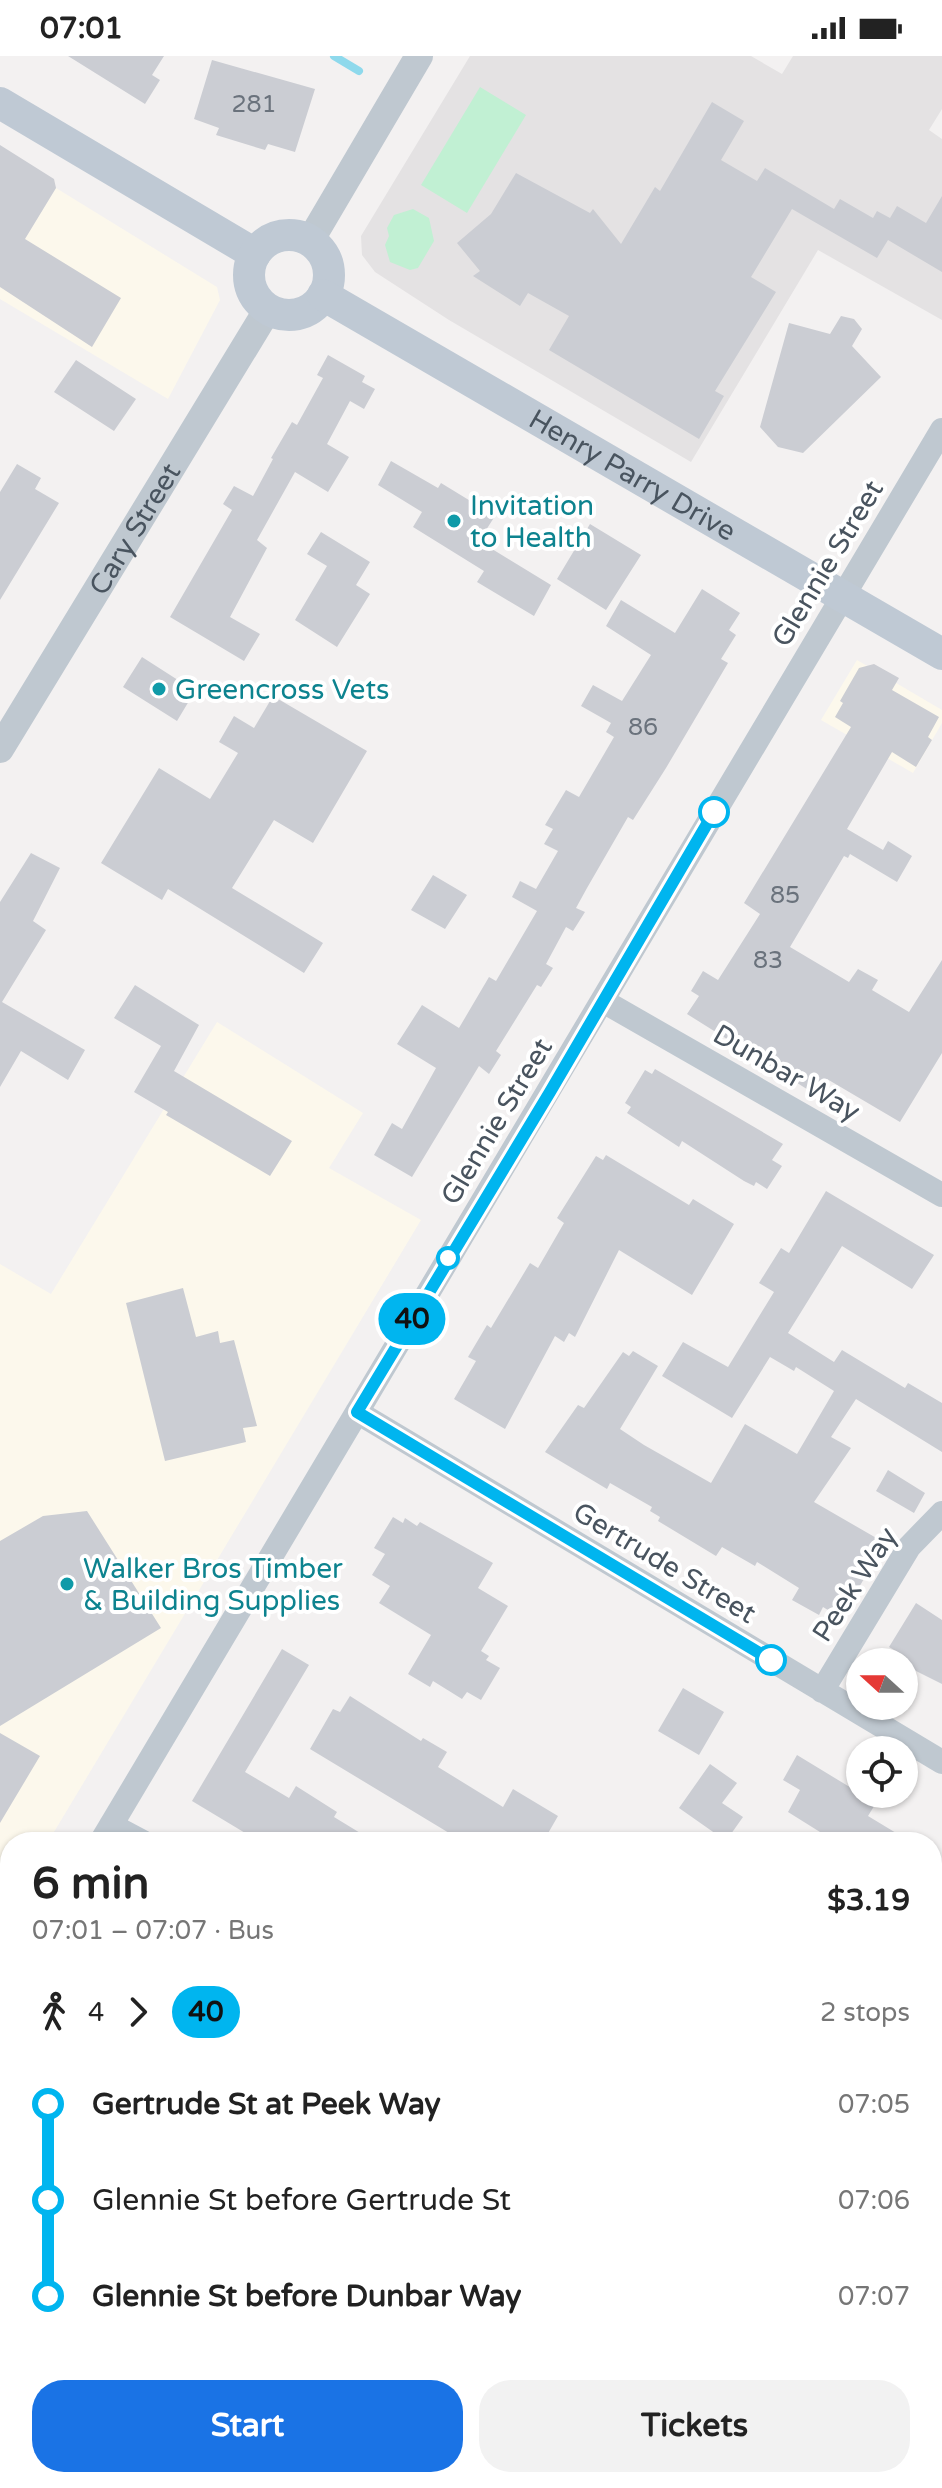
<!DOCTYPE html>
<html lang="en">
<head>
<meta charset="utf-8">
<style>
  :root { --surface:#fff; --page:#f2f2f2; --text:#222; --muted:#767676; --accent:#1a73e5 }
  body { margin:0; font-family:"Varela Round",sans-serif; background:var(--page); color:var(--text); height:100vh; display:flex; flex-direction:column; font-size:30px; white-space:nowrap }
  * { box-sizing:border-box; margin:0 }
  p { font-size:26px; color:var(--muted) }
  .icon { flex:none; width:44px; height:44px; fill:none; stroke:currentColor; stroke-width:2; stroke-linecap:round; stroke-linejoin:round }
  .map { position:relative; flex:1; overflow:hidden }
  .side { position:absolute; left:0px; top:1776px; width:942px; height:656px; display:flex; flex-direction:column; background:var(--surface); border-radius:32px 32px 0 0; box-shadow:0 2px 6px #0004 }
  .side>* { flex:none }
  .badge { padding:0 16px; border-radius:26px; font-size:28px; line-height:52px }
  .needle { width:52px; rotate:291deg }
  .fabs { position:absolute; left:846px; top:1592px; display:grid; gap:16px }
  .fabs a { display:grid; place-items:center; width:72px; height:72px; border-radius:50%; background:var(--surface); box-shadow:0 2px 6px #0004; font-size:40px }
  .map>.badge { position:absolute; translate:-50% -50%; box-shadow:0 0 0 4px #fff }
  .legs { display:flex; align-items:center; gap:12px; height:88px; padding:0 32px; font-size:26px }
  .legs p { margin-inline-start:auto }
  .overview { display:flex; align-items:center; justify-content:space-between; height:136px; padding:0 32px }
  h1 { font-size:44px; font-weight:700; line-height:60px }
  .button { display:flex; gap:16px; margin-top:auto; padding:16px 32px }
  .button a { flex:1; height:92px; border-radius:32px; background:var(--accent); color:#fff; font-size:32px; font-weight:700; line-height:92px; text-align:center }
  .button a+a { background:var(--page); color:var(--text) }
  ul { padding:0 32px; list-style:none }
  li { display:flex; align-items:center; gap:28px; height:96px; font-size:30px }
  li i { display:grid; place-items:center; width:12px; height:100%; margin:0 10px; background:currentColor }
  li i::after { content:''; width:20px; height:20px; margin:-10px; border:6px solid; border-radius:50%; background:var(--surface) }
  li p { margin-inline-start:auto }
  li:first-child i { background:linear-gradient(#0000 50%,currentColor 0) }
  li:last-child i { background:linear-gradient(currentColor 50%,#0000 0) }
  .status { display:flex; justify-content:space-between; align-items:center; height:56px; padding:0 40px; background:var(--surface); direction:ltr }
  .status svg { height:22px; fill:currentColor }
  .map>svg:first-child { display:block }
</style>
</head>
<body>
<div class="status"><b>07:01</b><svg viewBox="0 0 49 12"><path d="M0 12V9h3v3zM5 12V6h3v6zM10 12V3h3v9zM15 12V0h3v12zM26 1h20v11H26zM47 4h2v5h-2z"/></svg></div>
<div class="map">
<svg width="942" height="2432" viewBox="0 0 942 2432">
  <rect width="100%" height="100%" fill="#f3f1f1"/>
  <path fill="#fcf8ec" d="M56,132L217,231L220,244L168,343L0,243V223Z
    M857,604L942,654V667L913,717L821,664Z
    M217,966L363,1057L329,1112L421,1164L48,1786H10V1850L0,1866V1208L51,1238Z"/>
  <path fill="#e4e2e3" d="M470,0H751L782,18L793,0H942V53L929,74L942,83V264L818,194L691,406L449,264L375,216L362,199L361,180Z"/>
  <path fill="#c1f0d3" d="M480,31L526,59L467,157L421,129Z
    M413,153L429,162L434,185L418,212L410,214L390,206L385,189L389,180L387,172L394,159Z"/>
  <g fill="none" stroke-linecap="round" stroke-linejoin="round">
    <path stroke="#8ed9ec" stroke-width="8" d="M334,0L359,15"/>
  </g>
  <path fill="#cbcdd3" d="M68,0H164L152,19L160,24L145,48Z
    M212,4L315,33L295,96L268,88L265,94L216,79L219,72L194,63Z
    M712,46L744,65L721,104L757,125L765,112L834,153L840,143L873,162L877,155L890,162L897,150L926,167L942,140V216L888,184L877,202L792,153L751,221L776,236L715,335L724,340L699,383L549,294L569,260L528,237L520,250L473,220L480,215L457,187L491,158L516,117L590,157L593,153L621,188L655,131L660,135Z
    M0,89L54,123L56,132L25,183L121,242L92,291L0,231Z
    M841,260L854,263L862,273L852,290L881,321L803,397L778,391L760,371L789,267L830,278Z
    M328,299L365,320L362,326L375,333L364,353L350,345L327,388L349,401L328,436L295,416L257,484L267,492L230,561L260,578L244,605L170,561L232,454L223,448L234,430L253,440L273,403L271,402L292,366L297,369L323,322L317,319Z
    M76,304L136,343L114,375L54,336Z
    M391,405L438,432L441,427L495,460L479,485L551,529L534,560L477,526L484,515L413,471L422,456L378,429Z
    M17,408L41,422L35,433L59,447L0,544V436Z
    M590,468L641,499L606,554L557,523Z
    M321,476L370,506L356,529L370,538L337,591L295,564L327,510L307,498Z
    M702,533L740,557L729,574L736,579L721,603L728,607L666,712L633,764L628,761L587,832L576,852L585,856L573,875L566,871L546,908L553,912L541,931L537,929L496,995L501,999L489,1018L479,1010L412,1121L374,1099L392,1067L402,1073L436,1012L397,988L422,949L459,972L489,921L496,925L537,855L512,841L520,825L536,833L558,795L544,788L553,773L545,769L566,734L579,741L614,681L606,676L611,667L581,650L593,629L622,645L651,599L606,570L621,544L675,577Z
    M142,601L195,635L177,665L123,631Z
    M874,608L899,622L892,634L939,661L928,681L932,684L916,711L892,696L847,773L883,794L888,785L912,800L897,826L850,798L848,802L844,800L790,891L849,926L858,913L878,924L872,934L909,956L942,904V997L900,1066L827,1023L824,1029L815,1024L810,1035L687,958L699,940L691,935L703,915L718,924L760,858L744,847L851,671L835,661L843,647L840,645L859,612Z
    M273,640L367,695L313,787L274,764L232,832L323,887L304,917L168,833L162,844L101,807L159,712L210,743L238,697L219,686L234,660L254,672Z
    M31,797L60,812L33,865L46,874L2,946L85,994L68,1024L21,995L0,1031V846Z
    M433,819L467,839L445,873L411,854Z
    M135,929L199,969L174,1015L292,1085L270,1120L166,1059L168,1056L134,1036L161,990L114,962Z
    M655,1013L783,1088L772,1104L782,1110L767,1133L756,1126L754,1130L744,1125L682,1085L679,1091L627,1057L631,1051L625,1047L645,1014L652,1018Z
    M606,1099L689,1149L693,1143L734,1168L692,1239L619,1194L575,1281L569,1277L564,1286L555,1280L505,1373L454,1343L476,1305L468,1301L487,1269L491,1272L530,1207L538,1212L564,1167L557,1162L596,1100L603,1104Z
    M826,1135L934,1199L912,1233L842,1190L788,1277L834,1306L842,1294L905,1332L908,1327L942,1347V1396L856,1343L831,1381L851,1392L814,1446L885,1487L841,1562L823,1551L819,1559L792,1544L799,1532L757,1506L755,1510L722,1491L716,1500L658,1465L660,1461L650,1455L652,1451L610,1427L607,1433L545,1396L578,1349L584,1352L623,1296L629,1300L633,1295L658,1310L620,1373L644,1389L711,1427L745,1368L797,1398L834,1335L796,1311L794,1315L770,1301L732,1362L662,1320L683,1286L728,1311L774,1236L759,1227L781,1192L789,1197Z
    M183,1232L196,1281L218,1275L220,1287L234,1284L257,1370L243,1372L246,1386L165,1405L126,1247Z
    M888,1414L925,1437L914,1457L876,1435Z
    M87,1455L161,1572L0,1670V1485L43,1460Z
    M393,1461L403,1467L405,1462L417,1470L420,1466L493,1507L478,1532L508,1550L481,1595L489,1600L486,1604L500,1612L481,1644L467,1636L462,1643L433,1625L430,1631L408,1618L431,1579L379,1547L390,1530L372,1519L385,1498L374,1492Z
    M916,1547L942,1564V1628L904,1609L906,1601L889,1591Z
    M282,1593L309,1609L245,1716L289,1742L296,1730L337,1756L334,1761L375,1786H260L192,1745Z
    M683,1632L724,1656L699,1699L658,1675Z
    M350,1640L421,1685L423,1682L447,1696L438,1711L503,1751L513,1733L558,1760L543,1786H464L310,1693L333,1653L340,1656Z
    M0,1677L40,1700L0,1767Z
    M797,1699L876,1747L868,1760L911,1786H836L788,1756L800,1734L783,1724Z
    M710,1708L737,1727L722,1747L743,1761L726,1785L679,1752Z"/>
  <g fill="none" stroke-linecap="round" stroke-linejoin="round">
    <path stroke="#bfc8d0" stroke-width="24" d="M603,945L942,1139
      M357,1356L942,1706
      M822,1635L909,1491L942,1457
      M111,1769L143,1786
      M101,1786L942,374
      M0,1951L10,1935
      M932,2244L942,2251
      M0,2384L10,2395
      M36,2422L45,2432"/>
    <g stroke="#bfc8d0" stroke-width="28">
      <path d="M310,185L419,0"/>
      <path id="s1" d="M0,693L268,253"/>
    </g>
    <g stroke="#bfc9d4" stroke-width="32">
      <path d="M0,47L255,198"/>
      <circle cx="289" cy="219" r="40"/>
      <path id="s2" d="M323,239L942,598"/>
    </g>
    <path stroke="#b1c1cf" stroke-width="36" d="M0,2141L10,2150
      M353,2422L365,2432"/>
  </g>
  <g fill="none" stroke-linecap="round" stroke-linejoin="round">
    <defs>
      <path id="line-1" d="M714,756L550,1036L357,1356L771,1604"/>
    </defs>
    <use href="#line-1" stroke="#fff" stroke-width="18"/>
    <use href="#line-1" stroke="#00b5ef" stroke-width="12"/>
  </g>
  <g fill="#0f9aa8" stroke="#fff" stroke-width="3">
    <circle cx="454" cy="465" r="8"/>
    <circle cx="159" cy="633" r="8"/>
    <circle cx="67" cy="1528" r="8"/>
  </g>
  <g fill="#fff" stroke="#00b5ef" stroke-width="4">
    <circle cx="714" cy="756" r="14"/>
    <circle cx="448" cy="1202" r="10"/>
    <circle cx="771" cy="1604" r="14"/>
  </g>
  <g text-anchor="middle" stroke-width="8" stroke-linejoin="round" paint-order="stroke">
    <g font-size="24" fill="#6a727c">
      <text x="254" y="56">281</text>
      <text x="643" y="679">86</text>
      <text x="785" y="847">85</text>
      <text x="768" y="912">83</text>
    </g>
    <g font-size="28" fill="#49545f" stroke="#fff">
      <text dy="10" stroke="none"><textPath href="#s2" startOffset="358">Henry Parry Drive</textPath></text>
      <text dy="10" stroke="none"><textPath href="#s1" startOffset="258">Cary Street</textPath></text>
      <text transform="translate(827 507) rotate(-59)" y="10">Glennie Street</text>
      <text transform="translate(787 1016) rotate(30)" y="10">Dunbar Way</text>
      <text transform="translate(496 1065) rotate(-59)" y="10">Glennie Street</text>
      <text transform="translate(665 1506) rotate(31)" y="10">Gertrude Street</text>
      <text transform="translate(854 1528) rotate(-57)" y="10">Peek Way</text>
    </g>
    <g font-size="28" fill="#0d838f" stroke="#fff" text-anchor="start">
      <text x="470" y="459">Invitation<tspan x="470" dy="32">to Health</tspan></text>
      <text x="175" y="643">Greencross Vets</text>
      <text x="83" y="1522">Walker Bros Timber<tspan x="83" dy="32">&amp; Building Supplies</tspan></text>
    </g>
  </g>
</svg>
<div class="fabs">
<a><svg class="needle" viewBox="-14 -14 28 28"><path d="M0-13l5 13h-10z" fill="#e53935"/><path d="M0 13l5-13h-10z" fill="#767676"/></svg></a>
<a><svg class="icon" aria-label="locate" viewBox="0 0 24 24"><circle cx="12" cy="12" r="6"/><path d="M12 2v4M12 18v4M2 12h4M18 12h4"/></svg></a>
</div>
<b class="badge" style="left:412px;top:1263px;background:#00b5ef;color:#111">40</b>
<section class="side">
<div class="overview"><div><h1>6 min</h1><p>07:01 – 07:07 · Bus</p></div><b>$3.19</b></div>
<div class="legs"><svg class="icon" aria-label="walk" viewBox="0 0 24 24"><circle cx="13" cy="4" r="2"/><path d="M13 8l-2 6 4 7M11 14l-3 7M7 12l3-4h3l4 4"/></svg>4<svg class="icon" aria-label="forward" viewBox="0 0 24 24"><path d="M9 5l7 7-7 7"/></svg><b class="badge" style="background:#00b5ef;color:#111">40</b><p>2 stops</p></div>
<ul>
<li><i style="color:#00b5ef"></i><b>Gertrude St at Peek Way</b><p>07:05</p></li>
<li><i style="color:#00b5ef"></i><span>Glennie St before Gertrude St</span><p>07:06</p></li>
<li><i style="color:#00b5ef"></i><b>Glennie St before Dunbar Way</b><p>07:07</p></li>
</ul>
<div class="button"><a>Start</a><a>Tickets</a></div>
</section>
</div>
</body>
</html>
